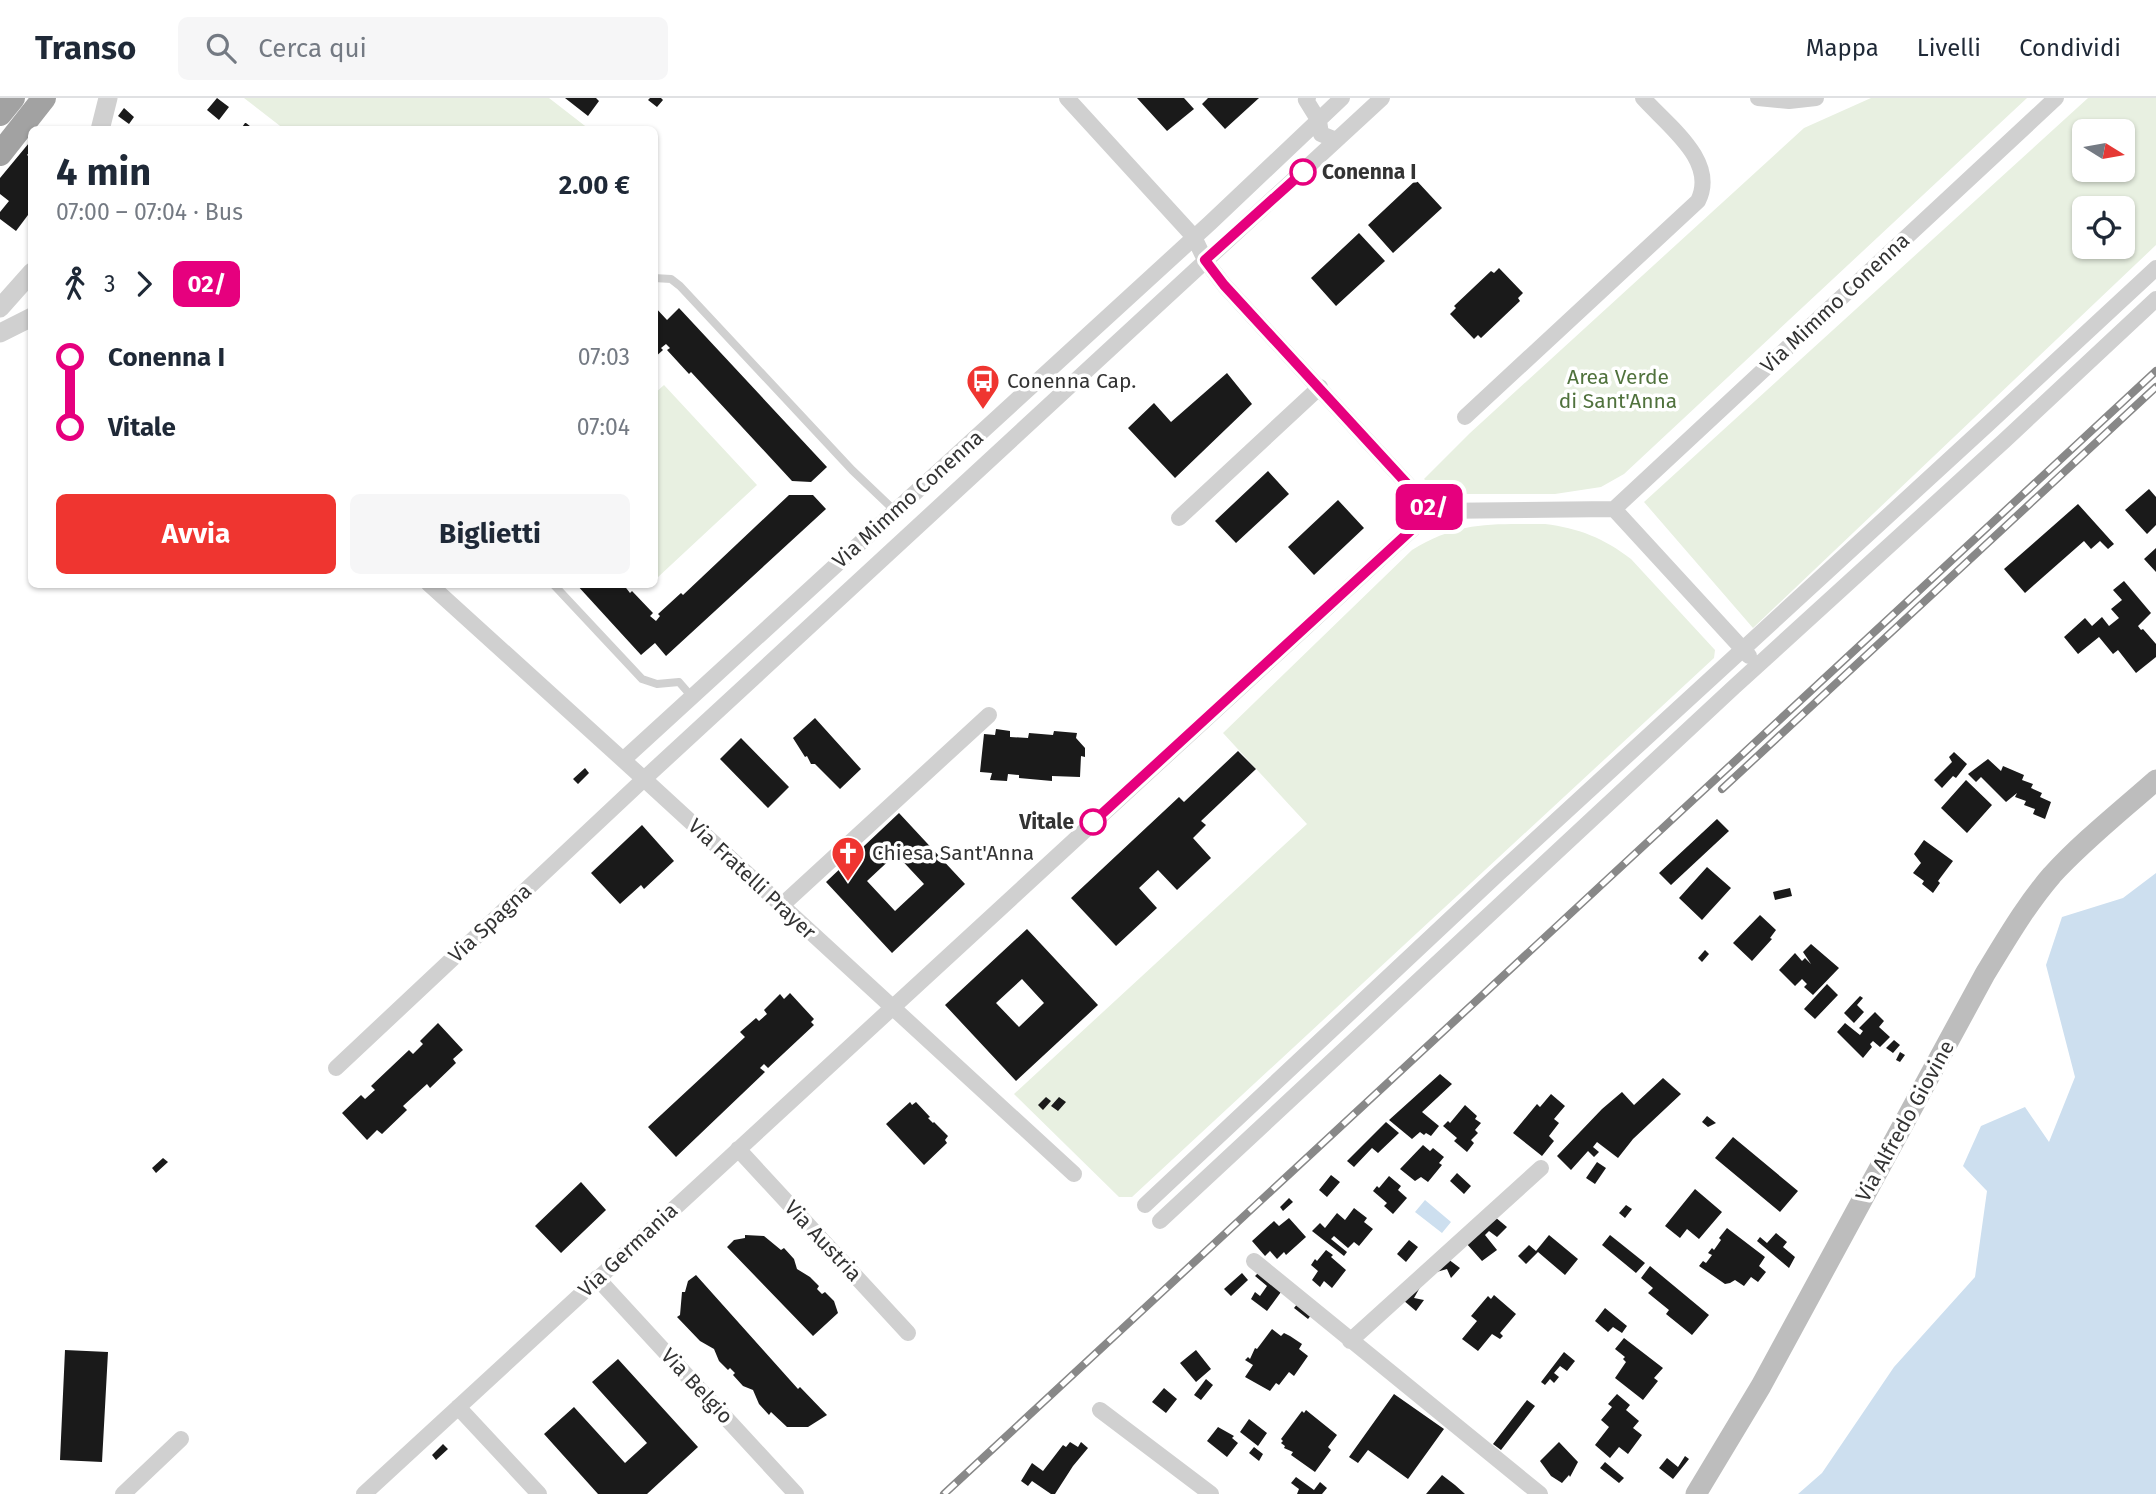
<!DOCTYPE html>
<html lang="it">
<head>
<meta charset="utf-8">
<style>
  :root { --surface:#fff; --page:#f6f6f7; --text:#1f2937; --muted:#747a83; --line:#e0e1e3; --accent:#ef3530 }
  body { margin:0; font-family:"Fira Sans",sans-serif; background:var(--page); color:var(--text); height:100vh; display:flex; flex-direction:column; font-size:26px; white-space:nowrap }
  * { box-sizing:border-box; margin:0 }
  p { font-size:23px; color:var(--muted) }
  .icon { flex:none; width:38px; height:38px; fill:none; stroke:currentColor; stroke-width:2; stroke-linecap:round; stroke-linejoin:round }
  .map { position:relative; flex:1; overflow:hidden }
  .sheet { position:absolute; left:28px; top:28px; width:630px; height:462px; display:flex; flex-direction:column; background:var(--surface); border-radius:10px; box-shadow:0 2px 5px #0004 }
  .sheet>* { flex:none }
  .badge { padding:0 14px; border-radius:10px; font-size:24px; line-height:46px }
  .needle { width:46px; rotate:101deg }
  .fabs { position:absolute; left:2072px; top:21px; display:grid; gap:14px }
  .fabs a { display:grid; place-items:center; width:63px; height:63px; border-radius:10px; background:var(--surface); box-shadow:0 2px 5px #0004; font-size:35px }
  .map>.badge { position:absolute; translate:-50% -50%; box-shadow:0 0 0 4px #fff }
  .legs { display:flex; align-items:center; gap:10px; height:77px; padding:0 28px; font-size:23px }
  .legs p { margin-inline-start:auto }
  .headline { display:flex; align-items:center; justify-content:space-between; height:119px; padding:0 28px }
  h1 { font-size:38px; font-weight:700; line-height:52px }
  .cta { display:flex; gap:14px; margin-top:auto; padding:14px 28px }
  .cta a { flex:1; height:80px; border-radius:10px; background:var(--accent); color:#fff; font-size:28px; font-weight:700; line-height:80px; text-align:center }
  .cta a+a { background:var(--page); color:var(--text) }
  ul { padding:0 28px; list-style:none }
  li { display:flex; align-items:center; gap:24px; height:70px; font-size:26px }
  li i { display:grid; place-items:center; width:10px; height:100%; margin:0 9px; background:currentColor }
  li i::after { content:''; width:18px; height:18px; margin:-9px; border:5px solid; border-radius:50%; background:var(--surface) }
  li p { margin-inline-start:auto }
  li:first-child i { background:linear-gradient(#0000 50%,currentColor 0) }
  li:last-child i { background:linear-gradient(currentColor 50%,#0000 0) }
  header { display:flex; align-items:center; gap:42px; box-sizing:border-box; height:98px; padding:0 35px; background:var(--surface); border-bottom:2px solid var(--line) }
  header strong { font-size:33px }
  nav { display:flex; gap:38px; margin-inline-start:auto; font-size:24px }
  .search { width:490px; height:63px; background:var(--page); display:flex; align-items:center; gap:18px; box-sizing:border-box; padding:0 24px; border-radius:10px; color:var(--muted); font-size:26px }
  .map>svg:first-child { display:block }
</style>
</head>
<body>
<header>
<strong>Transo</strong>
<div class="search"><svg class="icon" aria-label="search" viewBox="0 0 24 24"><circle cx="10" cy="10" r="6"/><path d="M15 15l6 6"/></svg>Cerca qui</div>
<nav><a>Mappa</a><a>Livelli</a><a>Condividi</a></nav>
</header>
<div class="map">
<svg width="2156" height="1396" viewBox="0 0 2156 1396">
  <rect width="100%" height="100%" fill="#fff"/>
  <path fill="#e8f0e1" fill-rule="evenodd" d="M244,0H549L589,31H284Z
    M1871,0H2027L1624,376L1601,389L1555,396H1460L1432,388L1424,381L1470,335L1804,30Z
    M2088,0H2156V147L1753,530L1644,404ZM2084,33H2123V72H2084ZM2084,110H2123V149H2084Z
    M664,287L757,387L657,480L654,478V296Z
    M1545,426C1578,430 1604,440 1631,461L1715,552L1714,560L1132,1099H1119L1014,996L1307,726L1223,635L1412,452C1459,423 1491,426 1545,426Z"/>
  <path fill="#cddfef" d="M2156,775V1396H1798L1822,1375L1894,1269L1975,1179L1987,1093L1963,1068L1981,1028L2025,1009L2049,1044L2075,979L2046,867L2062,819L2123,800Z
    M1425,1102L1451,1124L1442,1135L1415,1114Z"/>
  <path fill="#1a1a1a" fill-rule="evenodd" d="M217,0L229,9L219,22L207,12Z
    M565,0H596L599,3L588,18Z
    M650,0H661L663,2L657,9L648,2Z
    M1137,0H1184L1194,11L1167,33Z
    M1208,0H1259L1225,31L1202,6Z
    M124,10L134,19L129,26L118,18Z
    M245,25H246L255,32H240Z
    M29,45L32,51L27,57L32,61V120L28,117L16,133L0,121V114L9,103L0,96V80Z
    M1416,82L1442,110L1393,155L1368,127Z
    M1359,135L1385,163L1336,208L1311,180Z
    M1499,170L1523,195L1518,200L1520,203L1481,240L1478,237L1474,241L1450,216L1456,210L1454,208L1491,173L1494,175Z
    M654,208L667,222L679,210L827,369L811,384L792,383L691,274L689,276L667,252L670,250L666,246L661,250L663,252L654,260Z
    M1227,275L1252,306L1175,380L1128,330L1154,305L1171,324Z
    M1268,373L1289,396L1236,445L1215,423Z
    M2149,391L2156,399V427L2147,436L2125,412Z
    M789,397H813L826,411L666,558L655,545L641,557L576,486H623L630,495L632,493L653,515L650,518L656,523L660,518L658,516L681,495L683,497Z
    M1338,402L1364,430L1314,477L1288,449Z
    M2078,406L2114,446L2108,451L2100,443L2091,451L2084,443L2025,495L2004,471Z
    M2156,450V474L2144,461Z
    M2124,483L2151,515L2138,528L2141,532L2143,531L2156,546V559L2136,575L2118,552L2113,556L2099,539L2078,556L2064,539L2085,520L2092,528L2102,519L2109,528L2119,520L2111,511L2122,502L2113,492Z
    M815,620L861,671L840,691L815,666H811L807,658L805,659L793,640Z
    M996,631L1010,633V639L1028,640L1029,635L1053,637L1054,633L1077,635L1076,640L1085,650V659L1081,658L1080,679L1052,678V683L1019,680V677L1008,676L1007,683L990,682L992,675L980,674L984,636L995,637Z
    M741,640L789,689L768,710L720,661Z
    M1238,653L1256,671L1201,723L1206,727L1193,740L1211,760L1177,792L1158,772L1139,790L1157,810L1116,848L1071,800L1179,699L1184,704Z
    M1954,654L1967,666L1956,680L1953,678L1942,690L1934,682L1952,664L1949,659Z
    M1988,661L2001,673L2003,668L2024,677L2022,682L2033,686L2031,690L2042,695L2040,699L2051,704L2045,721L2033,716L2035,711L2024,707L2026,703L2015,699L2017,695L2006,704L1981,679L1976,684L1968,676Z
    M585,670L589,675L578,686L573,681Z
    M1966,682L1992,707L1967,735L1941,710Z
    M899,715L965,786L892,855L826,784ZM896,756L924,786L895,813L867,783Z
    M1717,721L1729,733L1671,787L1659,775Z
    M642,727L674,763L644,791L641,787L620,806L591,775Z
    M1924,742L1953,763L1938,783L1940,785L1933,795L1922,786L1924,783L1913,775L1921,765L1914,756Z
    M1707,769L1731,790L1702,822L1679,800Z
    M1790,790L1792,798L1775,802L1773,794Z
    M1760,817L1776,832L1770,840L1772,841L1752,863L1733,845Z
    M1027,831L1098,907L1016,983L945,907ZM1022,881L1044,905L1019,929L996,905Z
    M1811,846L1839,870L1813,897L1804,889L1807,886L1802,881L1795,888L1779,872L1795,855L1802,863L1805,860L1811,866L1803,854Z
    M1705,852L1709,856L1702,864L1698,860Z
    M1827,886L1838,897L1815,921L1804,911Z
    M790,895L814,921L811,924L814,927L768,970L764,966L760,970L765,974L676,1059L648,1029L745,939L740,934L756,920L759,923L767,916L764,912L780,896L784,901Z
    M1860,898L1863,900L1857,907L1864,914L1854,925L1844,915Z
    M1875,914L1884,923L1879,929L1890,939L1880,949L1873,943L1870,946L1872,949L1863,960L1837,934L1845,925L1860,937L1863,933L1859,930Z
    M438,925L463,952L453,961L456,965L430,990L427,986L403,1008L407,1012L382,1036L377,1032L367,1042L342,1015L361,997L365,1001L375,992L371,988L409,952L413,956L423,946L420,943Z
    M1894,942L1900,947L1893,955L1886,950Z
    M1900,954L1905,957L1900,964L1896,962Z
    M1440,976L1452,986L1422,1014L1439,1028L1431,1038L1426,1035L1424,1037L1420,1034L1412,1041L1389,1022Z
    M1663,980L1681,996L1633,1041L1618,1060L1597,1044L1593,1049L1599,1054L1594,1059L1588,1053L1571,1072L1557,1058L1602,1011L1622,994L1634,1007Z
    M1551,996L1565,1008L1554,1021L1559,1025L1549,1038L1554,1043L1542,1058L1513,1035L1537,1006L1540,1009Z
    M1046,999L1051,1003L1043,1012L1038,1007Z
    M1059,999L1066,1004L1058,1013L1051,1008Z
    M910,1004L912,1007L916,1004L930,1019L928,1020L933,1025L934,1024L948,1038L945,1042L947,1045L924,1067L886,1026Z
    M1465,1007L1477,1018L1475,1021L1481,1025L1475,1032L1478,1035L1471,1042L1474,1045L1467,1054L1454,1043L1457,1040L1443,1028L1448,1023L1450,1025Z
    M1707,1018L1716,1025L1708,1029L1702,1024Z
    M1386,1024L1399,1035L1378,1055L1372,1050L1354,1069L1347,1063Z
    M1733,1039L1798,1093L1780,1114L1715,1060Z
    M1423,1047L1430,1053L1433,1050L1444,1059L1439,1065L1442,1067L1428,1084L1421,1079L1415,1083L1400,1071Z
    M163,1060L168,1064L156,1075L152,1070Z
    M1597,1064L1606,1070L1595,1086L1586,1080Z
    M1457,1075L1471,1088L1464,1096L1450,1083Z
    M1331,1077L1340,1084L1327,1099L1319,1092Z
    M1389,1078L1401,1088L1398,1092L1407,1100L1393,1116L1384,1108L1387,1105L1373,1093L1377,1088L1379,1090Z
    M581,1084L606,1112L561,1155L535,1128Z
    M1695,1091L1722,1114L1699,1141L1687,1131L1680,1140L1665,1128Z
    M1289,1100L1293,1104L1283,1113L1280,1109Z
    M1626,1107L1632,1111L1625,1120L1619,1115Z
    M1354,1110L1367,1120L1364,1124L1373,1131L1359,1148L1354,1144L1348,1150L1334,1138L1331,1141L1347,1154L1344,1158L1312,1133L1320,1125L1325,1130L1337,1115L1345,1122Z
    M1495,1119L1507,1129L1497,1139L1489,1133L1485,1137L1497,1152L1482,1163L1466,1145Z
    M1289,1120L1306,1139L1286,1157L1284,1154L1277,1161L1270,1153L1265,1158L1252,1143L1274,1123L1279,1128Z
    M1727,1130L1765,1159L1759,1168L1766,1174L1758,1184L1751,1179L1744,1188L1735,1182L1730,1185L1725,1186L1699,1168L1703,1163L1706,1165L1712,1157L1708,1155L1712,1150L1714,1152L1721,1142L1719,1140Z
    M1776,1135L1787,1144L1783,1149L1795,1159L1789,1170L1757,1143L1760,1139L1767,1145Z
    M745,1137L764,1138L781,1152L784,1150L794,1161L797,1171L810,1179L819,1188L817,1191L822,1196L825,1194L834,1203L838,1215L813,1238L727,1149L734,1142L745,1140Z
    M1549,1137L1578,1161L1565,1177L1538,1154L1526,1166L1518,1158L1529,1147L1536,1153Z
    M1610,1137L1645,1165L1636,1175L1602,1147Z
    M1409,1142L1418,1149L1406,1164L1397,1156Z
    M1326,1152L1333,1157L1331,1159L1346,1172L1332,1190L1324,1183L1320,1189L1312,1182L1318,1173L1311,1167L1315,1161L1317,1163Z
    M1448,1161L1460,1170L1451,1180L1447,1171L1433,1175Z
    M1650,1168L1709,1217L1692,1237L1666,1216L1669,1212L1648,1195L1653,1190L1641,1180Z
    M1242,1175L1248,1182L1231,1198L1224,1191Z
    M1258,1175L1281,1194L1267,1213L1251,1201L1255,1194L1260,1198L1267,1188L1255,1178Z
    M696,1177L798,1291L800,1289L827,1317L808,1329H787L771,1314L769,1317L759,1306L753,1292L743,1288L733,1277L735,1275L730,1270L728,1272L719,1263L714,1251L700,1243L677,1219L680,1217L682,1194H685L688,1183Z
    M1423,1184L1414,1200L1424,1202L1416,1213L1403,1202Z
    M1494,1197L1516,1216L1500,1235L1503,1238L1500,1241L1492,1236L1478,1253L1462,1241L1477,1223L1471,1218L1488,1198L1491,1201Z
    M1298,1205L1312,1216L1308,1221L1294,1210Z
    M1605,1210L1627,1228L1622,1235L1613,1229L1608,1234L1595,1223Z
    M1272,1231L1281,1238L1284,1235L1290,1238L1302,1246L1299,1251L1308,1258L1294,1278L1289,1274L1279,1287L1276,1285L1270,1293L1245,1279L1253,1267L1245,1262L1248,1259L1250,1261L1255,1250L1257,1251Z
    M1624,1240L1663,1270L1654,1280L1658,1283L1643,1302L1615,1280L1626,1264L1623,1261L1625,1259L1615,1251Z
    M65,1252L108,1254L102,1364L60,1362Z
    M1196,1252L1211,1271L1196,1284L1180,1265Z
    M1564,1254L1575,1263L1567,1273L1560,1268L1554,1275L1559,1279L1554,1285L1550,1281L1545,1287L1541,1284Z
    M618,1261L698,1349L647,1396H598L544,1336L574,1309L625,1365L647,1345L592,1284Z
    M1206,1281L1213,1287L1201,1302L1194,1297Z
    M1164,1290L1177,1301L1166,1315L1152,1304Z
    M1394,1296L1444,1331L1408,1381L1368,1352L1358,1365L1349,1359Z
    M1617,1296L1630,1307L1626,1312L1639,1323L1633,1330L1642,1337L1628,1356L1619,1349L1610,1360L1595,1347L1609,1329L1601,1322L1612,1309L1608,1306Z
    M1527,1302L1535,1308L1501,1352L1493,1346Z
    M1306,1312L1337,1337L1328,1349L1331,1352L1315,1374L1291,1357L1293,1354L1284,1350L1285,1348L1281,1345L1283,1343L1281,1341L1302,1313L1304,1315Z
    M1249,1321L1267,1335L1258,1348L1240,1334Z
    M1218,1329L1234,1338L1232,1340L1238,1345L1227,1359L1207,1343Z
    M1070,1344L1078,1349L1081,1344L1088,1350L1073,1368L1055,1396H1051L1032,1383L1028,1388L1021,1383L1032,1365L1043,1373L1063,1347L1066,1349Z
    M1559,1344L1578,1364L1570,1379L1569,1377L1562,1385L1551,1378L1540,1363Z
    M443,1346L448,1351L436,1362L432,1357Z
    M1254,1349L1263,1356L1259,1363L1249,1355Z
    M1685,1358L1689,1361L1673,1381L1659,1370L1667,1360L1678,1369Z
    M1605,1364L1624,1380L1619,1385L1600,1370Z
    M1442,1377L1455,1387L1465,1396H1426Z
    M1296,1379L1314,1392L1320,1384L1327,1390L1322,1396H1297L1299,1391L1291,1385Z"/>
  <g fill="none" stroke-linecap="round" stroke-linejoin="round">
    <path stroke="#d0d0d0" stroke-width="8" d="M654,180L671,181L680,188L852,372L895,413
      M553,486L642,581L657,586L679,584L692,599"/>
    <path stroke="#d0d0d0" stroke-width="16" d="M1067,0L1194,139L1205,162L1224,187L1432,413L1614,411L1749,558
      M1308,0L1306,2L1319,23L1321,36L1336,42
      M1758,0L1789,3L1816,0
      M1465,319L1698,103C1718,63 1668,28 1643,0
      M1614,411L2056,0
      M1179,420L1320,289
      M429,486L644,681L1074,1076
      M623,662L1210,125L1342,0
      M781,808L989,617
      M336,970L644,681L1382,0
      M738,1051L908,1235
      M1145,1107L1498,776L1988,326L2156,170
      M1160,1123L1734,589L2004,343L2156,201
      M1254,1163L1540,1396
      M597,1180L796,1396
      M1350,1243L1541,1070
      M458,1309L539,1396
      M1100,1312L1211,1396
      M123,1396L181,1341
      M364,1396L1432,413"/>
    <path stroke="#d0d0d0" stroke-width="19" d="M100,32L108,0
      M0,210L32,174
      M0,235L32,219"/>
    <path stroke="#bdbdbd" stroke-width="21" d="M1696,1396L1761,1288L1985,876C2006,842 2026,807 2052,777C2083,743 2121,713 2156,682"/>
    <path stroke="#a2a2a2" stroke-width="24" d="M0,16L13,0
      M0,56L44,0"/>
    <defs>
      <path id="rail" d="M1722,691L2156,289
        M944,1396L2156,273"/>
    </defs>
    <use href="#rail" stroke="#888" stroke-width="8"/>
    <use href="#rail" stroke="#fff" stroke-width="5" stroke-dasharray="16" stroke-linecap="butt"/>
  </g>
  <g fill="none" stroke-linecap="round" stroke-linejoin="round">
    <defs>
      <path id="line-1" d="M1093,724L1432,413L1224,187L1205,162L1303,74"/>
    </defs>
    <use href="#line-1" stroke="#fff" stroke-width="16"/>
    <use href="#line-1" stroke="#e6007e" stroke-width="10"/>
  </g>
  <defs>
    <symbol id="bus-pin" viewBox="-11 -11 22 30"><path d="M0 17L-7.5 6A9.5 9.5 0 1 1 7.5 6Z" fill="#ef3530" stroke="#fff"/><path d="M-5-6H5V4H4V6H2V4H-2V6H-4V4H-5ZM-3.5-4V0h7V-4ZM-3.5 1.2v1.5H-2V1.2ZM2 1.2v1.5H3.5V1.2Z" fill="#fff"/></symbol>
    <symbol id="church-pin" viewBox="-11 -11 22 30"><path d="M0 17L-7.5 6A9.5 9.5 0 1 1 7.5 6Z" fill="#ef3530" stroke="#fff"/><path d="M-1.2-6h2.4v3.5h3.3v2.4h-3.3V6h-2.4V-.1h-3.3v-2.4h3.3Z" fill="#fff"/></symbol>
  </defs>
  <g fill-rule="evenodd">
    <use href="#bus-pin" x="964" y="264" width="38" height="52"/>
    <use href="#church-pin" x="829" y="736" width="38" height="52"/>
  </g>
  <g fill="#fff" stroke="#e6007e" stroke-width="3.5">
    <circle cx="1303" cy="74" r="12"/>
    <circle cx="1093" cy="724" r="12"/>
  </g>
  <g text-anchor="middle" stroke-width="7" stroke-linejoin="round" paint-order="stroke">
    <g font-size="21" font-weight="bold" fill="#333" stroke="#fff" text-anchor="start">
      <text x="1322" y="81">Conenna I</text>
      <text x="1074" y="731" text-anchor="end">Vitale</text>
    </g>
    <g font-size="21" fill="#333" stroke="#fff">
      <text transform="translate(1835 205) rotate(-43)" y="7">Via Mimmo Conenna</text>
      <text transform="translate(908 401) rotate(-42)" y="7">Via Mimmo Conenna</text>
      <text transform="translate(752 781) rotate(43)" y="7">Via Fratelli Prayer</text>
      <text transform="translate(490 825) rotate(-43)" y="7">Via Spagna</text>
      <text transform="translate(1905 1023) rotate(-61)" y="7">Via Alfredo Giovine</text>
      <text transform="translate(823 1143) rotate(47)" y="7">Via Austria</text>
      <text transform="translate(628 1152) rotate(-43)" y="7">Via Germania</text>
      <text transform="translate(697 1288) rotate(47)" y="7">Via Belgio</text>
    </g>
    <g font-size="21" fill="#50723d" stroke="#fff">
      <text x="1618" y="286">Area Verde<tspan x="1618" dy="24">di Sant'Anna</tspan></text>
    </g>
    <g font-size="21" fill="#333" stroke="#fff" text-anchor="start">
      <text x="1007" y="290">Conenna Cap.</text>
      <text x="872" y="762">Chiesa Sant'Anna</text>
    </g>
  </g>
</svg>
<div class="fabs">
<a><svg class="needle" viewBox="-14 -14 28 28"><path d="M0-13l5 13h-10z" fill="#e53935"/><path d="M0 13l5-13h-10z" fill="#747a83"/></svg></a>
<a><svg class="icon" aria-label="locate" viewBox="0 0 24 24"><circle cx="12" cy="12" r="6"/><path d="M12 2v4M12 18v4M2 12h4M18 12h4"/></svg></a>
</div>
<b class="badge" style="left:1429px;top:409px;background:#e6007e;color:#fff">02/</b>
<section class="sheet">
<div class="headline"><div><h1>4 min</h1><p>07:00 – 07:04 · Bus</p></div><b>2.00 €</b></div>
<div class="legs"><svg class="icon" aria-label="walk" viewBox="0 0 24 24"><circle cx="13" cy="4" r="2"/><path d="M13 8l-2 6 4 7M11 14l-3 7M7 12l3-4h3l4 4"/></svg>3<svg class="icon" aria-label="forward" viewBox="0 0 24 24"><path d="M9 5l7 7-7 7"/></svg><b class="badge" style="background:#e6007e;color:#fff">02/</b></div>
<ul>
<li><i style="color:#e6007e"></i><b>Conenna I</b><p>07:03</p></li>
<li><i style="color:#e6007e"></i><b>Vitale</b><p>07:04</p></li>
</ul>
<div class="cta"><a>Avvia</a><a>Biglietti</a></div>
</section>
</div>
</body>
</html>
